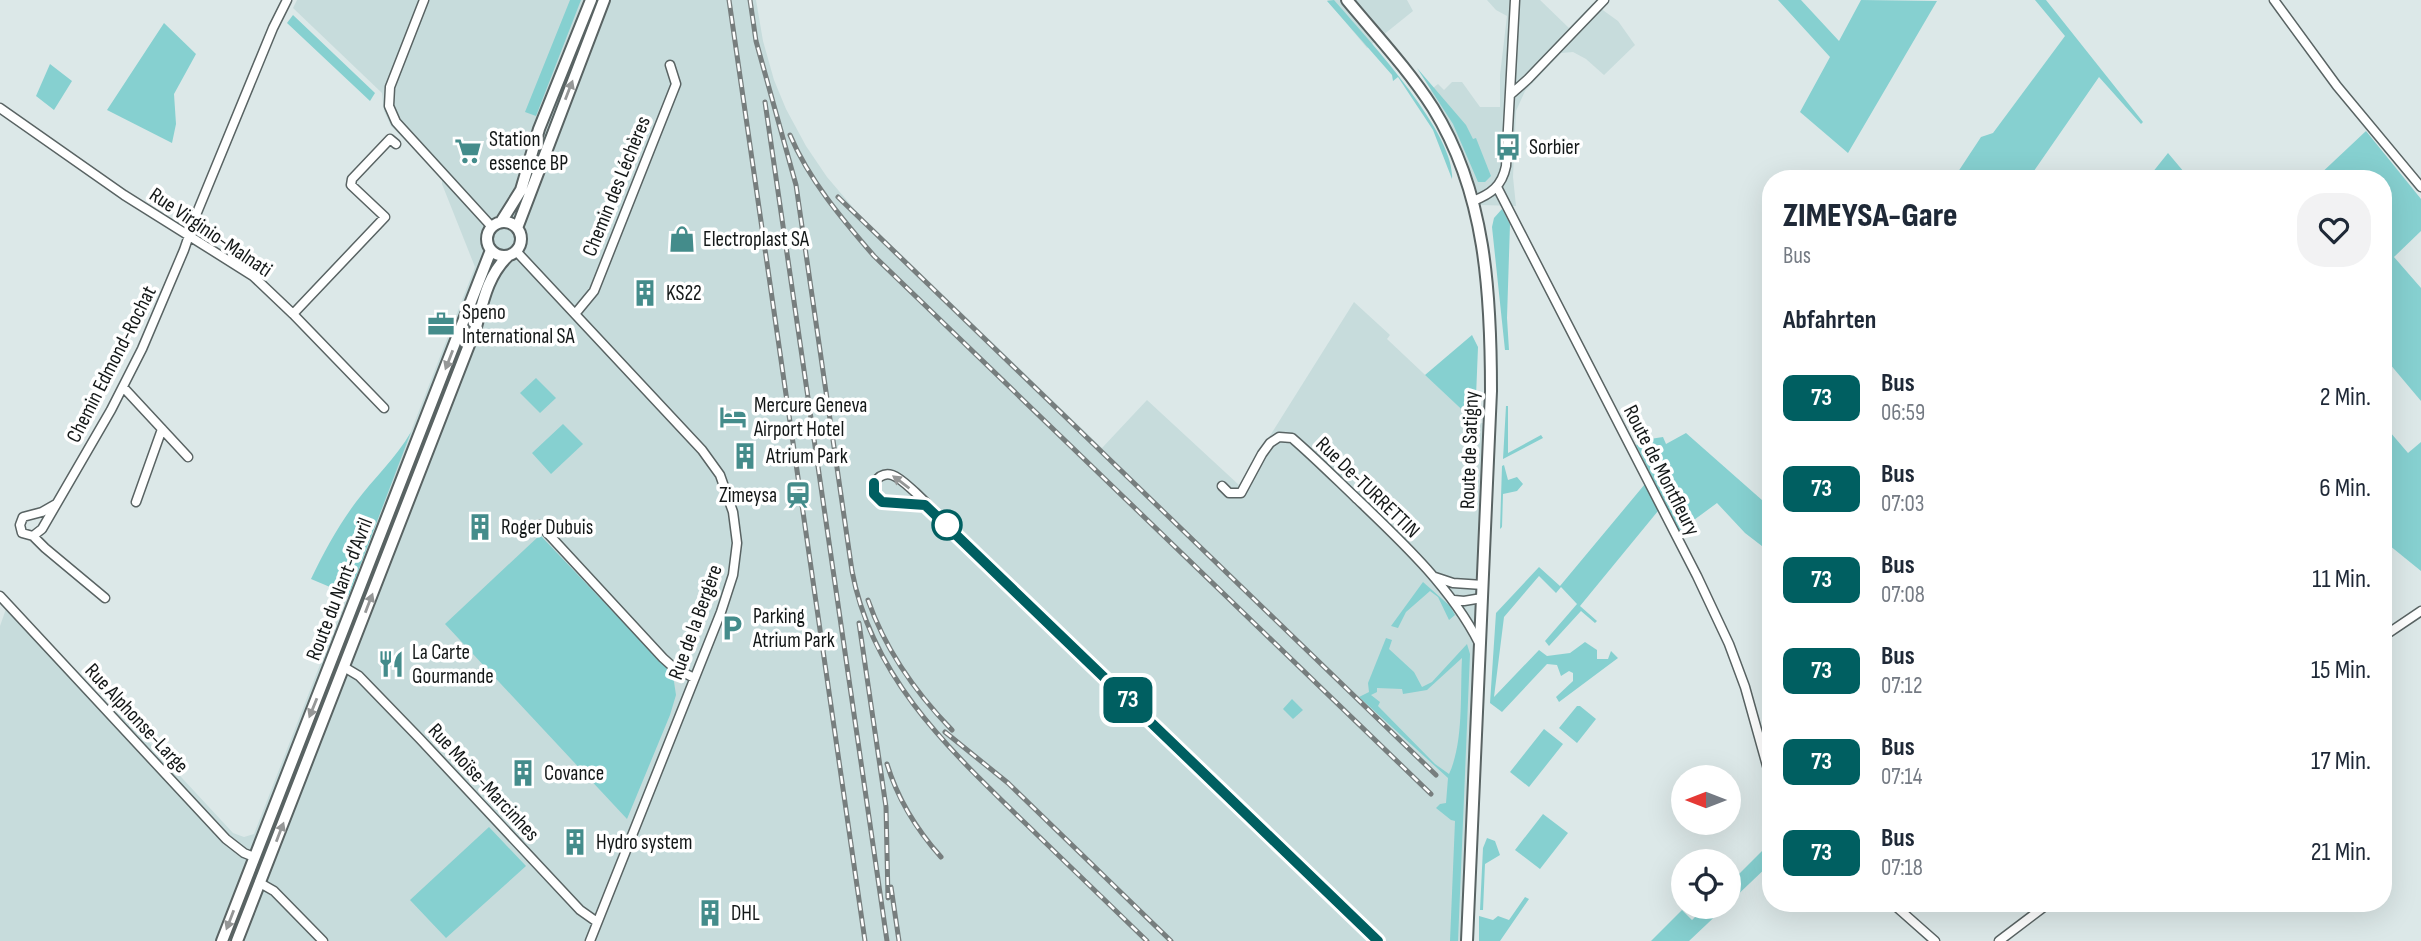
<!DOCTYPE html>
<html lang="de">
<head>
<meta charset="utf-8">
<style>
  :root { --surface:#fff; --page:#f2f2f3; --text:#1f2937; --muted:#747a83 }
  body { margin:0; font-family:"Sofia Sans Condensed",sans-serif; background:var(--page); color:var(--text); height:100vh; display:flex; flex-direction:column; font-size:26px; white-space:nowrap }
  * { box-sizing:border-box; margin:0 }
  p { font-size:23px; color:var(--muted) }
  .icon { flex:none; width:38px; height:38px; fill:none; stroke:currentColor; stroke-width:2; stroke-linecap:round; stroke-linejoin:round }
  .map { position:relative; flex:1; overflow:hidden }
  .panel { position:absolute; left:1762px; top:170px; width:630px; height:742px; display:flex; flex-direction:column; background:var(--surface); border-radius:28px; box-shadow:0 7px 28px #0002 }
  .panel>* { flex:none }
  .badge { padding:0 14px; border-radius:10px; font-size:24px; line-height:46px }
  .needle { width:46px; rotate:270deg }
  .tools { position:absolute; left:1671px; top:765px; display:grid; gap:14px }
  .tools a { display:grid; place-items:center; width:70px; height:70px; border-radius:50%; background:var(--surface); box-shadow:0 7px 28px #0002; font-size:35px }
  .map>.badge { position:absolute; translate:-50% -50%; box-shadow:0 0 0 4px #fff }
  h2 { padding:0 21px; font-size:26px; line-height:63px }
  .round { display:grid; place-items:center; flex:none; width:74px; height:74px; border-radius:28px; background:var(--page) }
  .overview { display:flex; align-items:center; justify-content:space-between; height:119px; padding:0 21px }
  h1 { font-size:33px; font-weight:800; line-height:52px }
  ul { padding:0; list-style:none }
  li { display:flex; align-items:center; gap:21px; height:91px; padding:0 21px }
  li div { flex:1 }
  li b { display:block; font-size:26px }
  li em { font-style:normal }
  li .badge { min-width:77px; font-weight:700; text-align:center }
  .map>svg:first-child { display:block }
</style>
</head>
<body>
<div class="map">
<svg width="2421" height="941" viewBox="0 0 2421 941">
  <rect width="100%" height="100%" fill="#dce8e8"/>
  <path fill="#c7dcdc" d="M297,0H756L763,41L774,80L786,109L806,146L827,177L856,211L1102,448L1147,400L1239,485L1354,302L1390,335L1387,339L1475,422L1496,425L1473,941H0V626L7,606L112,717L119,710L233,833L244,837L254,834L475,267L442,184V177L391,126L384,111L382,93L293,8Z
    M1327,0H1407L1413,11L1367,48Z
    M1487,0H1540L1569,28L1593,3L1618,21L1635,45L1604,75L1586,59L1573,52L1561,53L1525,91L1516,111L1513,177L1516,206L1480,205L1467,187L1458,158L1423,96L1438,84L1444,90L1452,82H1462L1480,107H1500V75L1507,16L1496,10Z"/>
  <path fill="#86d0d0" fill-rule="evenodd" d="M570,0H581L536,116L525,112Z
    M1334,0C1365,36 1456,133 1452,179L1433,130L1398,77L1393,81L1392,75L1327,1Z
    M1778,0H1801L1839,41L1861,0L1937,1L1848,153L1800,112L1830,57Z
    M2035,0H2046L2143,122L2141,124L2099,77L2029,178H1954L1981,137L1993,133L2065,36Z
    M293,15L375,93L370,101L287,23Z
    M164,23L196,54L174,94L176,124L172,143L107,110Z
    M50,64L72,81L54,110L36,96Z
    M1417,68L1466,125L1473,139L1476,138L1491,176L1485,182H1478L1453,124Z
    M2366,131L2421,199V231L2394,257L2421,288V401L2384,357V178H2316Z
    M2168,153L2189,178H2148Z
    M1502,209L1510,224L1507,318L1509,350H1505L1492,227L1494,218Z
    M486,276L488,277L428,437L426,435Z
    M1472,335L1478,347L1475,422L1425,375Z
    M536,378L556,398L540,413L520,393Z
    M1506,406H1508V453L1541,435L1543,438L1503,459Z
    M563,424L583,444L551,474L532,453Z
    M2384,425L2408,453L2421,442V571L2384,541Z
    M411,432L349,595L311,579C324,552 338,526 356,502C374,478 396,458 411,432Z
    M1686,433L1771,508V553L1745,533L1717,503L1679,531L1636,445L1650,439L1663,437L1666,444Z
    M425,439L427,441L350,638L347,637Z
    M1504,465L1508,480L1517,477L1523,484L1517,491L1503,494L1502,527L1500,529L1502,466Z
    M1645,484L1658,511L1580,606L1597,621L1595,623L1581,611L1549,646L1545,641L1577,604L1561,587L1556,593L1539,576L1504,617L1494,697L1539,650L1547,656L1570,653L1585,642L1597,650V659H1608L1611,651L1618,658L1559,702L1556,697L1573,681V673L1569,671L1561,676L1557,665L1547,664L1502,712L1490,703L1496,613L1539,567L1560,586Z
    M540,535L673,675L676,695L670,715L627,819L445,624Z
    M1423,582L1450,606L1455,615L1449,620L1438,597L1430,591L1406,612L1398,628L1391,626Z
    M1386,638L1392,640L1389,649L1414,672L1422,687L1432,682L1467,644L1470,654L1458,941H1450L1455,821L1451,820L1436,808L1440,804L1446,803L1448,778L1359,697L1369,692L1368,683ZM1462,658C1460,694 1464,742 1449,774L1435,764L1378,706L1380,702L1371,695L1377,692V688L1402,689L1403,694L1427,690Z
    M345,641L348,643L274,832L271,831Z
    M1292,699L1303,710L1293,719L1283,709Z
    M1577,706H1580L1596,719L1577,743L1559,728Z
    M1544,729L1563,744L1529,787L1510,772Z
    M1543,814L1568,833L1540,869L1515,850Z
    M489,827L526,866L446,938L410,900Z
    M1487,838L1495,841L1500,855L1485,864L1483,910H1480L1483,848Z
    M268,839L270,840L231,941H228Z
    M1763,850L1771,858V863L1729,903V884Z
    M1525,897L1529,899L1500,941H1479V916L1493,920L1498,916L1509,920Z
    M1706,906L1725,907L1689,941H1651L1682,910L1692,920Z"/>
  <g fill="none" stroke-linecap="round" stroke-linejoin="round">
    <defs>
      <path id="street" d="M424,0L390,87L389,106L396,122L492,227
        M2274,0L2337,86L2421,187
        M1510,95L1528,79L1604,0
        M0,108L124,195L253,276L293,314L384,408
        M1497,187L1697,576L1729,644L1745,687L1771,780
        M1473,201C1491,194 1502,186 1506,166L1515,0
        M516,251L702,450L720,475L733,512L737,543L733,575L721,612L590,941
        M293,314L385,217L351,185L352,179L390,139L396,144
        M575,314L594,291L676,84L670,65
        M123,387L188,457
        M1222,486L1229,493H1241L1262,454L1270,443L1279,437L1292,438C1314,457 1334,477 1355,497C1401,541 1450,586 1479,643
        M136,502L162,429
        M56,504L42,512L23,517L20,525L22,533L33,536L42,529L111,410L142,349L184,250L196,215L273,28L287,0
        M925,504L882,502L874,494V483C888,463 903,482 916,493L1377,941
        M540,525L663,658L673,667L694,678
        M33,536L45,548L105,598
        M1435,577L1453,583L1483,585
        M0,596L226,839L244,853L254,857
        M1454,600L1464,601L1482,598
        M2384,636L2421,611
        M344,667L359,676L420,739L580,910L597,922
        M260,883L274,891L323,941
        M1892,903L1935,941
        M1999,941L2049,903"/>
      <path id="secondary" d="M1347,0C1376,35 1408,69 1433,108C1486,193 1491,294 1491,391L1467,941
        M501,222L521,190L539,129L591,0
        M487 239a17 17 0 1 1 34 0a17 17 0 1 1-34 0Z
        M517,228L604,0
        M222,941L491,250
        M237,941L476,327C483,301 488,275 508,256"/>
    </defs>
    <use href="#street" stroke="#596363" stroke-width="11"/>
    <use href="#secondary" stroke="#596363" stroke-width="14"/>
    <use href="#street" stroke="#fff" stroke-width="8"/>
    <use href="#secondary" stroke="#fff" stroke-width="10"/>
    <defs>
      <path id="rail" d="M729,0L865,941
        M750,0L756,41L796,185L852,571C872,678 949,749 1024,822C1065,862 1106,901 1147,941
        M765,102L887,941
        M790,135C809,180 842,219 874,256L1431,794
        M838,197L1436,775
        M868,600C885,649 915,692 952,730
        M859,623L886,807L888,898
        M945,732L1008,783L1171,941
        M887,764C898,800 916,829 941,857
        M891,887L899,941"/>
    </defs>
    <use href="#rail" stroke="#777e7e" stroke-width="5"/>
    <use href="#rail" stroke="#fff" stroke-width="2.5" stroke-dasharray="8" stroke-linecap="butt"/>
  </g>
  <defs><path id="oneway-solid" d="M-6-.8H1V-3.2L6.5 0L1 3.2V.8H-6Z" transform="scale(1.75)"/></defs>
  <g fill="#959797">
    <use href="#oneway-solid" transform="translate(569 90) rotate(-69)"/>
    <use href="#oneway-solid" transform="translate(449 360) rotate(111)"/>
    <use href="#oneway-solid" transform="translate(901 482) rotate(-143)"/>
    <use href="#oneway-solid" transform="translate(369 603) rotate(-69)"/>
    <use href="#oneway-solid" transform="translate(313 708) rotate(112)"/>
    <use href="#oneway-solid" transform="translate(280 832) rotate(-69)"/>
    <use href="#oneway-solid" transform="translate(230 920) rotate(111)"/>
  </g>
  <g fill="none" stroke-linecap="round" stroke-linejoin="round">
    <defs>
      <path id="line" d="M874,483V494L882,502L925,505L1378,941"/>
    </defs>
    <use href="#line" stroke="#fff" stroke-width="16"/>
    <use href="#line" stroke="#005f61" stroke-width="10"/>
  </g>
  <defs>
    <symbol id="bus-bare" viewBox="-9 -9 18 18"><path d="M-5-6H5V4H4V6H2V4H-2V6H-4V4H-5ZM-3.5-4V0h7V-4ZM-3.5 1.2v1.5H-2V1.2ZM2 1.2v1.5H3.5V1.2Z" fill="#448c8b" stroke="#fff" stroke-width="2.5" paint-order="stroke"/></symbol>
    <symbol id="supermarket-bare" viewBox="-9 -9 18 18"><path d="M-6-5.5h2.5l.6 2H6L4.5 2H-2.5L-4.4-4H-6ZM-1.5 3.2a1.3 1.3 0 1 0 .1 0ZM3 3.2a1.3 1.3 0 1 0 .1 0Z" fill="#448c8b" stroke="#fff" stroke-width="2.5" paint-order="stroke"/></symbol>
    <symbol id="shop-bare" viewBox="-9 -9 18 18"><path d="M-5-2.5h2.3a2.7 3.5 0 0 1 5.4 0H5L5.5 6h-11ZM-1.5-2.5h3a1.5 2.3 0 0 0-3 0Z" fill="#448c8b" stroke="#fff" stroke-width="2.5" paint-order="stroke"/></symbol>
    <symbol id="building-bare" viewBox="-9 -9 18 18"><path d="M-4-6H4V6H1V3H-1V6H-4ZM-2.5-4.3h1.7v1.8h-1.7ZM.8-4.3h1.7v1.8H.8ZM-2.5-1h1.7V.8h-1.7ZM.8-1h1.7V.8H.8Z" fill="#448c8b" stroke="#fff" stroke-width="2.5" paint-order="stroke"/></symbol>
    <symbol id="office-bare" viewBox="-9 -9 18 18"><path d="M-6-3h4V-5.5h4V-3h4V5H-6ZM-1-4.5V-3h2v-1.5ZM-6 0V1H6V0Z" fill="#448c8b" stroke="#fff" stroke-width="2.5" paint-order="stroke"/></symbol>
    <symbol id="hotel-bare" viewBox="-9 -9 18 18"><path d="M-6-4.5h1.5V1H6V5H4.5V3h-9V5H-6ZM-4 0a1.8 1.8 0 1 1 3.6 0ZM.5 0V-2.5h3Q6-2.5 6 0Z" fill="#448c8b" stroke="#fff" stroke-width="2.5" paint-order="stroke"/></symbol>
    <symbol id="station-bare" viewBox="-9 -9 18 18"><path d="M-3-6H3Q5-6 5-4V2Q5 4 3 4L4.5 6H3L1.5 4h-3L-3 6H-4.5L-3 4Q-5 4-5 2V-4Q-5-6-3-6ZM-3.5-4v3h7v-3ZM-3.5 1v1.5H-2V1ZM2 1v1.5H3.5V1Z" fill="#448c8b" stroke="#fff" stroke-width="2.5" paint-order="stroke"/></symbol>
    <symbol id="parking-bare" viewBox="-9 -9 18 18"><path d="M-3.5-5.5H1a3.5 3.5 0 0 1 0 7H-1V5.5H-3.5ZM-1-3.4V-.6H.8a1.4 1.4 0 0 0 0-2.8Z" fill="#448c8b" stroke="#fff" stroke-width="2.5" paint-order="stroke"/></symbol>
    <symbol id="restaurant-bare" viewBox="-9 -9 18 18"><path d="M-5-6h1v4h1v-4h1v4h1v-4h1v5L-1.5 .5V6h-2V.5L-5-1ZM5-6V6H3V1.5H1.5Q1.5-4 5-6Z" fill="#448c8b" stroke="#fff" stroke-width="2.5" paint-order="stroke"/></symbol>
  </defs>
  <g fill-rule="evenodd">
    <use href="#bus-bare" x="1489" y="128" width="38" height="38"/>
    <use href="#supermarket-bare" x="449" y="132" width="38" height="38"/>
    <use href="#shop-bare" x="663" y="220" width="38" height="38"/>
    <use href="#building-bare" x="626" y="274" width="38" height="38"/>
    <use href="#office-bare" x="422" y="305" width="38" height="38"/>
    <use href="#hotel-bare" x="714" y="398" width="38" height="38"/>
    <use href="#building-bare" x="726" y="437" width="38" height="38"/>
    <use href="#station-bare" x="779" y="476" width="38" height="38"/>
    <use href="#building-bare" x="461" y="508" width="38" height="38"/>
    <use href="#parking-bare" x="713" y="609" width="38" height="38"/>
    <use href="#restaurant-bare" x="372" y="645" width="38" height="38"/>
    <use href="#building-bare" x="504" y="754" width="38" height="38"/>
    <use href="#building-bare" x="556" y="823" width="38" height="38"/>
    <use href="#building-bare" x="691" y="894" width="38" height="38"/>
  </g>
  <circle fill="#fff" stroke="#005f61" stroke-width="3.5" cx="947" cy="525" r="14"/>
  <g text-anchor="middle" stroke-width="7" stroke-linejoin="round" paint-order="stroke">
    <g font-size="21" fill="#141818" stroke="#fff" text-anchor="start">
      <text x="489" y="146">Station<tspan x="489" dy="24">essence BP</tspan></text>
      <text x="1529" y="154">Sorbier</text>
      <text x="703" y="246">Electroplast SA</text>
      <text x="666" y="300">KS22</text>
      <text x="462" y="319">Speno<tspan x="462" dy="24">International SA</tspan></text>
      <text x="754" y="412">Mercure Geneva<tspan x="754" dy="24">Airport Hotel</tspan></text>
      <text x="766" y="463">Atrium Park</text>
      <text x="777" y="502" text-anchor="end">Zimeysa</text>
      <text x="501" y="534">Roger Dubuis</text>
      <text x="753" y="623">Parking<tspan x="753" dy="24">Atrium Park</tspan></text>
      <text x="412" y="659">La Carte<tspan x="412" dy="24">Gourmande</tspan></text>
      <text x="544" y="780">Covance</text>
      <text x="596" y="849">Hydro system</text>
      <text x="731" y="920">DHL</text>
    </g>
    <g font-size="21" fill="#141818" stroke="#fff">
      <text transform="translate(616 186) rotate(-68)" y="7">Chemin des Léchères</text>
      <text transform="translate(211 232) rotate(34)" y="7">Rue Virginio-Malnati</text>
      <text transform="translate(111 364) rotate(-63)" y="7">Chemin Edmond-Rochat</text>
      <text transform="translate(1469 450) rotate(-88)" y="7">Route de Satigny</text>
      <text transform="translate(1662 470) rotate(63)" y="7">Route de Montfleury</text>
      <text transform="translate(1368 487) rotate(44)" y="7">Rue De-TURRETTIN</text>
      <text transform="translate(339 589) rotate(-69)" y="7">Route du Nant-d'Avril</text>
      <text transform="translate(695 622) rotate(-70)" y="7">Rue de la Bergère</text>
      <text transform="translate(137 718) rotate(47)" y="7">Rue Alphonse-Large</text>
      <text transform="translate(484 782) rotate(47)" y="7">Rue Moïse-Marcinhes</text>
    </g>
  </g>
</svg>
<div class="tools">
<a><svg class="needle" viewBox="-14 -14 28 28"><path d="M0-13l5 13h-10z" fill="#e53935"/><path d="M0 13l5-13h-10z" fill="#747a83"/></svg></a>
<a><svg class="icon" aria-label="locate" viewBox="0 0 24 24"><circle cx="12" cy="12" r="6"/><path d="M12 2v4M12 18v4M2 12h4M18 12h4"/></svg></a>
</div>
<b class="badge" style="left:1128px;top:700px;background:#005f61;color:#fff">73</b>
<section class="panel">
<div class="overview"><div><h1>ZIMEYSA-Gare</h1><p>Bus</p></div><a class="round"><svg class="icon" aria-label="heart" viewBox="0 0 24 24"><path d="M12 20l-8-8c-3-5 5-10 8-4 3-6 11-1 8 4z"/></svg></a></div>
<h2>Abfahrten</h2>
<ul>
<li><span class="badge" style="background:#005f61;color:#fff">73</span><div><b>Bus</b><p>06:59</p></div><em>2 Min.</em></li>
<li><span class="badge" style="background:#005f61;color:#fff">73</span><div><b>Bus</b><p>07:03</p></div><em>6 Min.</em></li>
<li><span class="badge" style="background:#005f61;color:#fff">73</span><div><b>Bus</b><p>07:08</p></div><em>11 Min.</em></li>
<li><span class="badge" style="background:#005f61;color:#fff">73</span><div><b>Bus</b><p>07:12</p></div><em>15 Min.</em></li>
<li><span class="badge" style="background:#005f61;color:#fff">73</span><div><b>Bus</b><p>07:14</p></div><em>17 Min.</em></li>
<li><span class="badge" style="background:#005f61;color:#fff">73</span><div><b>Bus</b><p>07:18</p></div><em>21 Min.</em></li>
</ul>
</section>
</div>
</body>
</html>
